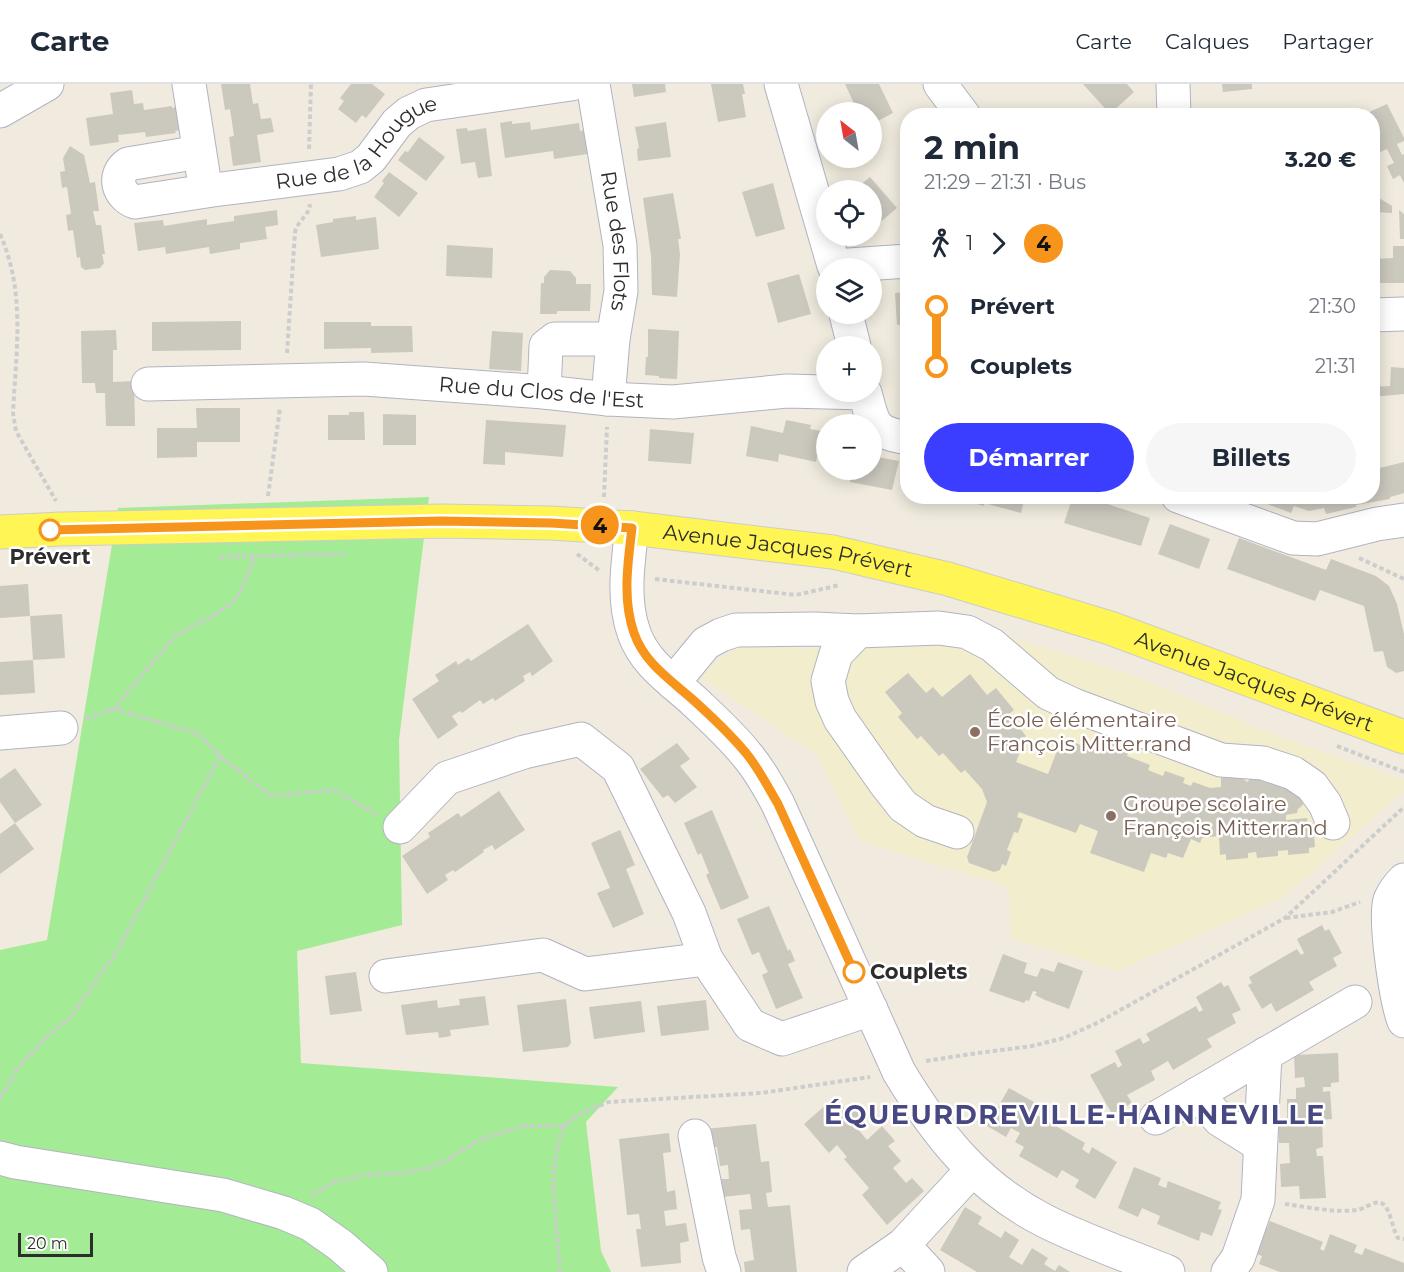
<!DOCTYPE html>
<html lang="fr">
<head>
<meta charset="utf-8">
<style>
  :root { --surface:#fff; --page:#f6f6f7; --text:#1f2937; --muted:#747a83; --line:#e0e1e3; --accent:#3c3eff }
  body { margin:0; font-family:Montserrat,sans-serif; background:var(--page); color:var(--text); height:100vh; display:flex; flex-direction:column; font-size:22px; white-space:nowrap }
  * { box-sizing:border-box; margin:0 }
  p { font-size:20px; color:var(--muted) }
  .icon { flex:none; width:33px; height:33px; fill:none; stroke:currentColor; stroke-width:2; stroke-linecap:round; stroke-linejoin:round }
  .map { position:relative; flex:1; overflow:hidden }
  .panel { position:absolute; left:900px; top:24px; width:480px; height:396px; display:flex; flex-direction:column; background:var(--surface); border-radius:24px; box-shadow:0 3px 15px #0003 }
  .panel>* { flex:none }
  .badge { padding:0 12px; border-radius:20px; font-size:21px; line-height:39px }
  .needle { width:39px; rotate:329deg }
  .tools { position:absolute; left:816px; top:18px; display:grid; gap:12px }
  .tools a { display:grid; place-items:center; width:66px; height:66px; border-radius:50%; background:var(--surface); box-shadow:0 3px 15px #0003; font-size:30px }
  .scale { position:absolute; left:18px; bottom:15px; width:75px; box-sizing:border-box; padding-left:6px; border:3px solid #2d2d2d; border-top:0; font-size:16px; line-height:21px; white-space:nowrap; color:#2d2d2d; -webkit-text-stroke:4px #fff; paint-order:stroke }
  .map>.badge { position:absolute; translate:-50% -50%; box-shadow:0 0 0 3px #fff }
  .legs { display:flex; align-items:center; gap:9px; height:66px; padding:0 24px; font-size:20px }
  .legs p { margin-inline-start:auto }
  .head { display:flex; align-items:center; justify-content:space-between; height:102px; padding:0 24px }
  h1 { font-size:33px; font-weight:700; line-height:45px }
  .action { display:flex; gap:12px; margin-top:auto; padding:12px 24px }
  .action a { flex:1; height:69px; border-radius:36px; background:var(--accent); color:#fff; font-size:24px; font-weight:700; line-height:69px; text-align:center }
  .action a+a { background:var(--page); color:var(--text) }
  ul { padding:0 24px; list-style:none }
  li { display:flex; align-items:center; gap:21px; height:60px; font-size:22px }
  li i { display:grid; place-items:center; width:9px; height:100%; margin:0 8px; background:currentColor }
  li i::after { content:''; width:15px; height:15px; margin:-8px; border:4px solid; border-radius:50%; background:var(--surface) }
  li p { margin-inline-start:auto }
  li:first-child i { background:linear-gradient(#0000 50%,currentColor 0) }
  li:last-child i { background:linear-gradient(currentColor 50%,#0000 0) }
  header { display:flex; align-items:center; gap:36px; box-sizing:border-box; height:84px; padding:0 30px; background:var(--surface); border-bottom:2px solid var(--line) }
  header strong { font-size:28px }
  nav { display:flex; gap:33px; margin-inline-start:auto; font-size:21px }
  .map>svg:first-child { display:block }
</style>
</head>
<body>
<header>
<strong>Carte</strong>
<nav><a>Carte</a><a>Calques</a><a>Partager</a></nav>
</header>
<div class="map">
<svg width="1404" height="1188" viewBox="0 0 1404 1188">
  <rect width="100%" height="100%" fill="#f0ebde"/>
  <path fill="#f2edcd" d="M959,538L1127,589L1283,654L1404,696V707L1284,813L1118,887L1011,854L1009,803L860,757L817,671L698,591L742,560L794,557L806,568L820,553Z"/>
  <path fill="#a4eb96" d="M429,413L399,656L402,841L297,867L301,979L618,1003L586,1038L601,1167L611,1188H0V866L47,856L118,424Z"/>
  <path fill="#cbc8be" d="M221,0H250L253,20L258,19L261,35L271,34L274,48L257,51L261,78L233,82L229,53L234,52L230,25L225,26Z
    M351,0H372L385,10L366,34L362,31L356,39L338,25L344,17L340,14Z
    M632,0H665L666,8L634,13Z
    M711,0H743L745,10H742L746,33L718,38Z
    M845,0H879L893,29L872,40V28H858Z
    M1083,0H1127L1134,8L1110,30Z
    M1222,0H1252V5L1223,8Z
    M132,6L134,20L143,19L144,26L172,22V24L182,22L186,45L175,47L176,49L146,53L145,48L118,51L119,58L90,62L86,34L113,30L110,9Z
    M1387,20L1404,54V57L1397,60L1402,71L1404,70V99L1400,91L1393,95L1387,82L1394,79L1387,65L1372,72V32H1354L1353,29L1362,24L1365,30Z
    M512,37V40L530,38L531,46L579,39L580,47L591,45L594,69L554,75L553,67L505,74L500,39Z
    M666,38L671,73L638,77L637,65L639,64L635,43Z
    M467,44L468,47L486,44L492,92L478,94L475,78L461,80L456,45Z
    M419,53L445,73L426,97L398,76L405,67L408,68Z
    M70,62L84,71L90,99L95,98L99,127H93L96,141H101L105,170H102L104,179L100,184L85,186L81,183L80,173L77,174L73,146L68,147L66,131L71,130L67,103L62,104L60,88L65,87L63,74Z
    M389,88L418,109L399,133L374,113L384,99L382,97Z
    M870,93L897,124L872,145V106H854Z
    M773,99L785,145L756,153L742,108Z
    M673,109L681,155H678L680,170L677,213L652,211L651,172L643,114Z
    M1376,112L1392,122V129L1376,128Z
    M277,126L278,141L265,143L267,155L240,159V165L210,170L209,163L166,170L165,163L138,167L134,139L163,136L164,142L207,135V141L234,137V132Z
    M1399,126L1404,130V155H1400Z
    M356,132V136L376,133L379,165L321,173L316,141L333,138V135Z
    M447,161L493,164L492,194L446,192Z
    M1393,162H1404V199H1375L1374,175L1393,174Z
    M550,186L570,187L576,194V200H591L590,227H557V230H540L541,199H544V193Z
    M799,190L811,230L778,239L767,199Z
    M908,208V240L897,241L895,209Z
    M241,237V266L152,267V238Z
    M324,238H371V242H412L413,268L371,269V264L324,265Z
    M648,245L679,247L677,295L659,294V292L645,291L646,273H648Z
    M116,246L117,266H113V298L134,297L135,342H106L105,309H96L95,299H82L81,247Z
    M492,247L523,249L521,287L489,285Z
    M1372,266H1378L1375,290H1372Z
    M1391,283L1404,284V310L1372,313V303L1390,302Z
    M196,324H240V358H197V373L157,374V344H197Z
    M349,328H364L365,356H328V331H349Z
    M383,330L416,331V361H383Z
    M486,336L566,341L563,373L505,368V381L483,380Z
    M786,336L811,341L810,345L822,347L816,378L779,370L778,378L746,372L751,342L783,349Z
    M650,345L694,349L691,380L648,377Z
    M872,372L899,377L892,406L850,398L852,386H872Z
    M1404,378V409L1390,413V415L1356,421V423L1326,430L1324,424L1309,427L1294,422L1291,429L1249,413L1372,412V386Z
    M951,412H1025L1021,429L984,419V422Z
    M1073,412H1083L1150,434L1141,462L1064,439Z
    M1170,440L1210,455L1199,485L1158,470Z
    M1239,454L1326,486L1331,475L1376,492L1389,502L1397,520L1404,550V587L1396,589L1387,583L1383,567L1374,568L1364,522L1320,506L1315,517L1227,485Z
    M28,500L30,532L62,530L65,574L33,576L30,532L0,534V502Z
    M528,540L553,577L532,592L530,588L523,592L525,597L495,617L493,614L483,620L480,616L462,629L460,627L452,632L458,641L438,655L412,615L439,597L435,591L456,577L458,581L468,574L471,577Z
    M33,576L35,609L0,611V578Z
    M908,589L926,609L933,603L942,613L970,590L987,611L996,604L1014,626L1009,630L1026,652L1016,660L1021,666L1016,678L1048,690L1062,654L1091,665L1097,652L1130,665L1127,672L1150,681L1148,686L1163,692L1165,687L1185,694L1183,699L1191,702L1193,698L1210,704L1221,703V694L1240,692L1247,698L1253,692L1301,697L1303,721L1298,725L1297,729L1286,731V736L1307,734L1308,740L1313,739L1315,763L1309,764V769L1288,771V766L1278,767V772L1257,774L1256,768L1248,769V774L1226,776V770L1220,771L1219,752L1202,754L1200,759L1191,755L1183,774L1168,769L1166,774L1151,769L1144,788L1090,769L1098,747L1080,740L1076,749L1019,728L1017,733L1023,735L1018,749L1014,748L1007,766L1011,768L1006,782L1002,780L1000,786L994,788L969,779L967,773L987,718L982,705L965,686L961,689L943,669L939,672L921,652L917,655L898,633L902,629L885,608Z
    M677,659L690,675L680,682L697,703L675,719L668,711L663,714L640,685Z
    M15,684L42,721L15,739L0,718V695Z
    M499,707L525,746L495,766L492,761L483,766L484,768L455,788L453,786L445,791L448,796L427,810L402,772L430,753L428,749L458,729L461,733Z
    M712,726L749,814L721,826L706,791L709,789L701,769L698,771L684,739Z
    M15,739L34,765L0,790V750Z
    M620,746L635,781L626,785L644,830L613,844L597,809L610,804L591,759Z
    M769,822L788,867L790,865L795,877L788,880L803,914L776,925L762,891L768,888L763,878L759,868L752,871L737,835Z
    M1322,841L1325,847L1329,845L1342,869L1333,874L1337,882L1309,898L1314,906L1276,928L1271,919L1262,925L1248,901L1252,899L1249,893L1297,865L1301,871L1304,869L1297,855Z
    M1003,870L1027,879L1024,889L1037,893L1041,884L1054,888L1058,878L1083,887L1069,925L1045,916L1035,911L1037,908L1033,907L1029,917L1026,916L1024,919L989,907Z
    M356,888L362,927L330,931L325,892Z
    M1221,898L1224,903L1228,901L1241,926L1232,930L1236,939L1207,955L1212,963L1173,986L1168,977L1151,987L1155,996L1127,1011L1132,1019L1112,1030L1090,991L1115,978L1118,984L1122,981L1115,967L1140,954L1143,960L1150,956L1146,950L1196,922L1199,928L1203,926L1196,913Z
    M485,912L489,941L450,946L451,952L439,954L438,948L406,951L401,921L437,916L438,924L460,921L459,915Z
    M566,915L571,959L568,963L523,968L517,921Z
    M706,916L709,946L661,952L657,922Z
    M641,917L645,948L594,955L589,923Z
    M1338,969L1339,998L1331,999V1003H1323V1008L1330,1007L1332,1035L1322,1036L1323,1063L1316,1065L1317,1072H1323L1326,1114L1300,1115L1299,1102L1281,1103L1280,1080L1290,1079L1289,1059H1279L1278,1038L1287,1037V1015H1296V1004L1305,1003L1304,993L1295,994L1294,971Z
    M1009,1004L1034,1018L1031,1025L1034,1027L1029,1035L1033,1037L1037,1031L1085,1059L1082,1065L1089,1070L1092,1063L1117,1078L1095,1115L1075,1103L1079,1096L1062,1086L1057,1094L1019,1072L1024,1063L1015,1058L1020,1049L1011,1044L1006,1053L987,1042Z
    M835,1013L848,1028L854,1022L866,1036L857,1044L867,1056L882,1042L895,1057L888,1062L901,1077L893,1084L906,1099L912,1094L924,1107L887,1141L862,1111L869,1104L844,1075L847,1073L837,1061L829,1069L804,1040Z
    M756,1040L761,1078L769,1077L772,1108L766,1109L768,1123L790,1121L797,1188H745L744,1178L754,1176L750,1145L741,1146L739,1126L752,1125L750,1110L722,1113L719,1095H729L728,1081L720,1082L717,1063H707L705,1045Z
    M669,1049L671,1068L663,1069L665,1088L667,1108L675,1106L677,1125L664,1127L666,1142L686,1139L689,1157L680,1159L681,1179L641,1183L636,1145H641L639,1130L627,1131L619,1055Z
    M1134,1083L1161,1094L1158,1101L1166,1104L1168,1097L1221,1118L1218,1125L1222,1126L1212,1152L1201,1148L1199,1157L1157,1140L1160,1132L1142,1124L1138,1133L1118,1124Z
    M965,1123L982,1133L978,1140L1001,1154L1005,1147L1019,1156L1009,1173L1022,1181L1032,1164L1048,1174L1044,1180L1055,1187L1059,1181L1070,1188H977L940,1166Z
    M1270,1137L1323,1158L1320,1165L1324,1167L1330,1150L1357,1161L1354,1168L1362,1171L1365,1164L1404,1179V1188H1280L1259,1180L1262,1172L1253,1169L1264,1143L1267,1144Z"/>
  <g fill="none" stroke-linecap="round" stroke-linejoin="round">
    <defs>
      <g id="minor">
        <path d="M189,0L203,89"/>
        <path id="s1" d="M593,0L620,161L621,207L613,255L608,315"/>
        <path d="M781,0L834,182L908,177"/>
        <path d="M940,0L964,32"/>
        <path d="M1173,0L1174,32"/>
        <path d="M0,27L47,0"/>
        <path id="s2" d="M199,68L128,80C112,91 118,112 135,118L213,106L339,90L360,83L371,74L397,39L409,29L426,21L571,0"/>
        <path d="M846,230L854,262"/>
        <path d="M1372,231L1404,230"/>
        <path id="s3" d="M148,300L364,295L544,308L608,315L673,318L787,307L865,309C874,341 872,348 908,354"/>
        <path d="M544,308L546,262L555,255H613"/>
        <path d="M1178,412L1293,454L1317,455L1377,440L1404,436"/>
        <path d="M632,444C628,479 622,515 634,549C645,580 671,596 694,617C712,634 731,651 746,670C759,685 769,703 778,720L899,988C937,1051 978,1103 1045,1137C1082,1156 1129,1172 1168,1188"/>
        <path d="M858,547L836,570L828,597L832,617L840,635L885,699L903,722L925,737L957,748"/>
        <path d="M673,599L706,559L721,551L736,546L815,545L858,547L939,544L967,548L992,561L1048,609L1076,622L1221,676L1263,679L1293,689L1312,702L1325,720L1333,739"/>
        <path d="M0,649L61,644"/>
        <path d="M400,743L447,694L524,668L581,655L618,684L689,829L706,875L750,941L782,955L871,925"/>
        <path d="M1404,796C1399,801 1393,809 1390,816C1384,834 1396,917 1404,937"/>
        <path d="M386,892L543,871L585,890L706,875"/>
        <path d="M1197,1010L1220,1036L1260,1061"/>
        <path d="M1156,1034L1355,918"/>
        <path d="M695,1052L719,1173L724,1188"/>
        <path d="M0,1074L15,1078L223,1111L284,1129L310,1140L340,1161L371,1188"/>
        <path d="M903,1161L928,1188"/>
        <path d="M864,1188L903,1161L972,1086"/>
        <path d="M1228,1188L1238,1174L1258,1116L1265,970"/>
      </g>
      <g id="major">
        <path id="s4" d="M0,448L61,445L441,437L551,439L632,444L833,468L948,495L1110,544L1404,653"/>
      </g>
    </defs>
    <use href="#minor" stroke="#b2b3c2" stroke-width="35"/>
    <use href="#major" stroke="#cdcdcd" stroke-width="35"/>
    <path stroke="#cdcdcd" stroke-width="4" stroke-dasharray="4.5 3" stroke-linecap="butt" d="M309,65L311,0
      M0,150C26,209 16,267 13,329L16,347L56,417
      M287,269L295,148C298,136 309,132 310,120
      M268,412L280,324
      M604,413L607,343
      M577,470L600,487
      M220,473L347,470
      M1359,474L1404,495
      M655,495L796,511L840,501
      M86,635L114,625
      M1337,662L1404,688
      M220,672L271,712L334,706L376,730
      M1286,834L1332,828L1360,818
      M926,977L971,970L1032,962L1064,954L1099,938L1285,834L1404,723
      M0,1014L18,984L47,953L70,934L116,869L220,672L199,650L114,625L174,553C191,541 212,534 228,522C243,510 248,489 255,472
      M312,1111L335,1098L365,1091L405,1089L429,1084L450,1074L476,1058L493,1051L524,1042H564L583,1028L609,1018L761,1009L870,993
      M1285,1120C1308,1123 1334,1129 1357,1126C1365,1125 1375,1115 1383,1120C1390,1124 1393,1147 1398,1154L1404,1155
      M560,1188L553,1097L557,1065L564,1042"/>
    <use href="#minor" stroke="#fff" stroke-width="33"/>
    <use href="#major" stroke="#fff554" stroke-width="33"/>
  </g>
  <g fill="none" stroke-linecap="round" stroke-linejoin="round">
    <defs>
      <path id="line-1" d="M50,446L441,437L551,439L632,444C628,478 622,515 634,549C644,578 668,594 691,614C710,631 730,650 746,669C759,685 768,703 778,720L854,888"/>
    </defs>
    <use href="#line-1" stroke="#fff" stroke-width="14"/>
    <use href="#line-1" stroke="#f6941c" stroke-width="9"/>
  </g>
  <g fill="#fff" stroke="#f6941c" stroke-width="3">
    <circle cx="50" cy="446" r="10"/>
    <circle cx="854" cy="888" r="10"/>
  </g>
  <g fill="#8d6e63" stroke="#fff" stroke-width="2">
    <circle cx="975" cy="648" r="6"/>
    <circle cx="1111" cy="732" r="6"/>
  </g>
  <g text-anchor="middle" stroke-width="5" stroke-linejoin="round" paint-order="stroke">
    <g font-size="21" fill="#2d2d2d" stroke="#fff">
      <text dy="7" stroke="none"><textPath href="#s2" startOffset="357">Rue de la Hougue</textPath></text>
      <text dy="7" stroke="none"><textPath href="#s1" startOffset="159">Rue des Flots</textPath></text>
      <text dy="7" stroke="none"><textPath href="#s3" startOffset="394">Rue du Clos de l'Est</textPath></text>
      <text dy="7" stroke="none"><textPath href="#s4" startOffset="790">Avenue Jacques Prévert</textPath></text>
      <text dy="7" stroke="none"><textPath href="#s4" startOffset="1276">Avenue Jacques Prévert</textPath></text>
    </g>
    <g font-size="21" font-weight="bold" fill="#2d2d2d" stroke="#fff">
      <text x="50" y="480">Prévert</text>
      <text x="870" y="895" text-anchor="start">Couplets</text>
    </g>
    <g font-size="21" fill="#785e54" stroke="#fff" text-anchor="start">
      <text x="987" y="643">École élémentaire<tspan x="987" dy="24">François Mitterrand</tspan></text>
      <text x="1123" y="727">Groupe scolaire<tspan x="1123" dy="24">François Mitterrand</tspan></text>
    </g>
    <g font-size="27" font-weight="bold" letter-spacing="1.5" fill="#484883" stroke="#fff">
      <text x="1075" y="1040">ÉQUEURDREVILLE-HAINNEVILLE</text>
    </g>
  </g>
</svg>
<div class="tools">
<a><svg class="needle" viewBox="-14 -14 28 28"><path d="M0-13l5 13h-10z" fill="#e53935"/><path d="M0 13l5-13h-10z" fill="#747a83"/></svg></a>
<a><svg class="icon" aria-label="locate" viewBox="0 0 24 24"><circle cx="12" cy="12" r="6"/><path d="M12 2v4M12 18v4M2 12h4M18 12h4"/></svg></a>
<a><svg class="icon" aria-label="layers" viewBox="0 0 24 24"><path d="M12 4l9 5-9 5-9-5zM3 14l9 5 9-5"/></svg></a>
<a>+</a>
<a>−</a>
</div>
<div class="scale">20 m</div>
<b class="badge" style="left:600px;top:441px;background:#f6941c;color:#111">4</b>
<section class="panel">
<div class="head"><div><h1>2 min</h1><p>21:29 – 21:31 · Bus</p></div><b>3.20 €</b></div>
<div class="legs"><svg class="icon" aria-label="walk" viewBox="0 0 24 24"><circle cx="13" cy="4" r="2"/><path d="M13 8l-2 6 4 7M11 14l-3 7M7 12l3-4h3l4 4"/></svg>1<svg class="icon" aria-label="forward" viewBox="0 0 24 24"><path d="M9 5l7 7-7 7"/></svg><b class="badge" style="background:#f6941c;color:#111">4</b></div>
<ul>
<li><i style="color:#f6941c"></i><b>Prévert</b><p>21:30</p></li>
<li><i style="color:#f6941c"></i><b>Couplets</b><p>21:31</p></li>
</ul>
<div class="action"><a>Démarrer</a><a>Billets</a></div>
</section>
</div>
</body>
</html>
